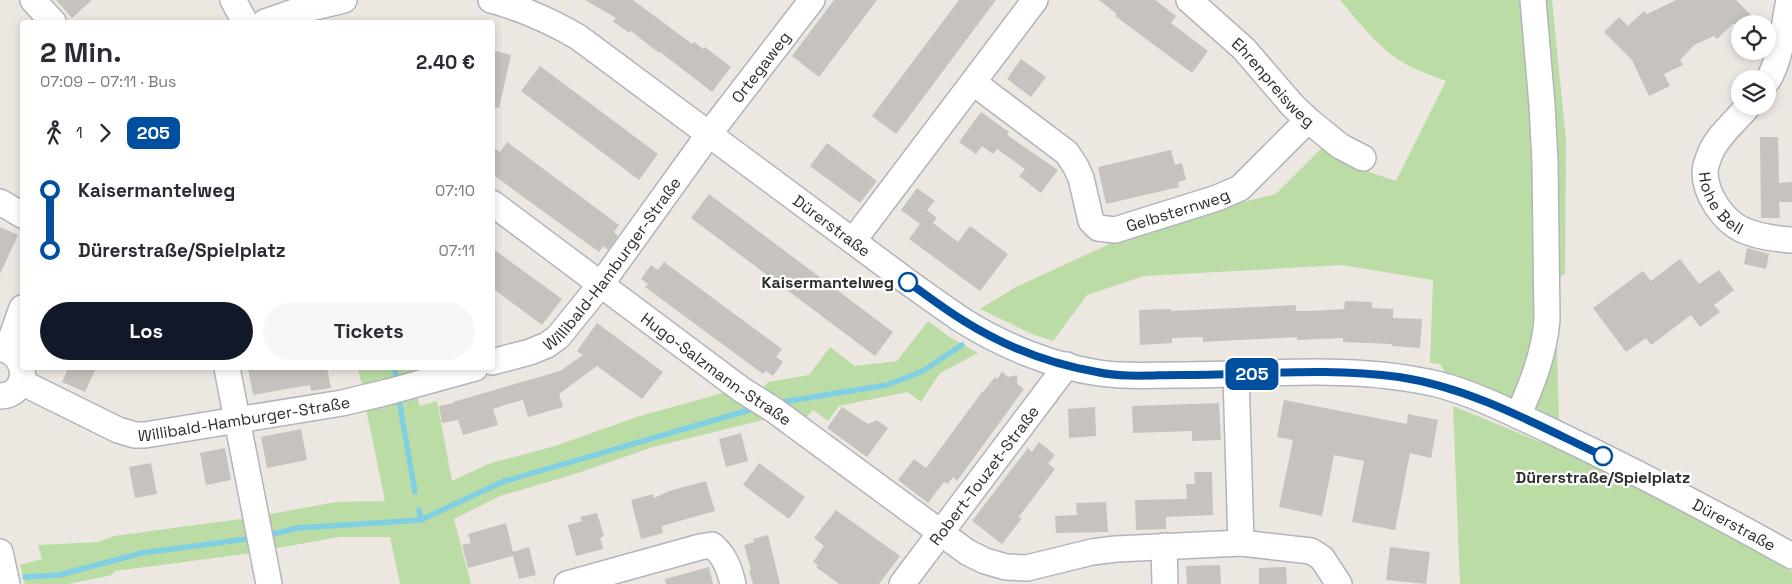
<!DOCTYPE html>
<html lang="de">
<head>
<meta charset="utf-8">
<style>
  :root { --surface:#fff; --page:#f7f7f7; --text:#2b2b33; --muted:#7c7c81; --accent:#111827 }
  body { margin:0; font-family:"Space Grotesk",sans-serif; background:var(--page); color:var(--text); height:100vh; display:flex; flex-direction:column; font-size:19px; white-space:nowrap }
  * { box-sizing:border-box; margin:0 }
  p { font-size:16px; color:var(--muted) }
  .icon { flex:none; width:28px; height:28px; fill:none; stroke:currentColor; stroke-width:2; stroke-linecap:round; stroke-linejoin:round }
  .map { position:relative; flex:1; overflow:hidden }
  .drawer { position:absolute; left:20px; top:20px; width:475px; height:350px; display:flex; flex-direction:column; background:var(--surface); border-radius:5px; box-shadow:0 2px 8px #0003 }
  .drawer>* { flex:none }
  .badge { padding:0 10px; border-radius:8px; font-size:18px; line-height:32px }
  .fabs { position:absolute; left:1731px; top:15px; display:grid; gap:10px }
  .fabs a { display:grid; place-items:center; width:45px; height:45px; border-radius:50%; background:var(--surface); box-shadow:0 2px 8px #0003; font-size:25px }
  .map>.badge { position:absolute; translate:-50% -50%; box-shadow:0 0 0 2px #fff }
  .legs { display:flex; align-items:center; gap:8px; height:55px; padding:0 20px; font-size:16px }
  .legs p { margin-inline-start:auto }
  .head { display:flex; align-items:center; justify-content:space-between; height:85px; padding:0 20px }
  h1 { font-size:28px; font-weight:800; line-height:38px }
  .button { display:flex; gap:10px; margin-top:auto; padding:10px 20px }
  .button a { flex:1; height:58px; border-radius:30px; background:var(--accent); color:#fff; font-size:20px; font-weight:800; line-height:58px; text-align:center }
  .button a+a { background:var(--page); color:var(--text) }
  ul { padding:0 20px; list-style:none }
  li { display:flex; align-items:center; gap:18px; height:60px; font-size:19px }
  li i { display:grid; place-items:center; width:8px; height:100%; margin:0 6px; background:currentColor }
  li i::after { content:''; width:12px; height:12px; margin:-6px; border:4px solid; border-radius:50%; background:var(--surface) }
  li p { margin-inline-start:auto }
  li:first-child i { background:linear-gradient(#0000 50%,currentColor 0) }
  li:last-child i { background:linear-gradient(currentColor 50%,#0000 0) }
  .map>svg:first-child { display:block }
</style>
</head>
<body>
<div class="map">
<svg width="1792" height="584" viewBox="0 0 1792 584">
  <rect width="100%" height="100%" fill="#ede7e2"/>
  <path fill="#bbdda5" d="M1340,0H1552L1566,140L1565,274L1555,280L1559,420L1522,402L1445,372L1440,364L1430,363L1433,280L1342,265L1144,276L1087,295L1053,341L1032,334L980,309L1016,287L1114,242L1194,214L1276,194L1324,146L1372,173L1396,181L1446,81C1428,74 1409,68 1393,56C1373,41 1356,19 1340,0Z
    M928,321L948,336L978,353L940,373L921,402L907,392L839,406L828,421L813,410L802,422L760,392L768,382L809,375L830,347L855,366L897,361Z
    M358,368H431L363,391Z
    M730,391L767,419L653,447L575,474L500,496L454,519L471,584H400L390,537H339L272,549L265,515L336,502L385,501L366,409L416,395L420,406L437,401L452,481L488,464L555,446L640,416Z
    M1453,406L1567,453L1686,510L1792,572V584H1460Z
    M248,518L253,553L115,571L112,575L68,584H25L20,565L42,559L38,545L99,542L114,536Z"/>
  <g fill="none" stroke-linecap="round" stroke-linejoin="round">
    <path stroke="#81cfe3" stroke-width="5.5" d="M395,368L396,379
      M399,400L415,492
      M782,402L887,385L923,371L962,345
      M419,510L421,520
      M273,534L298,528L421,520L502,482L753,409
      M25,577L59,575L142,553L247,539"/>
  </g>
  <path fill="#c6c2bd" d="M56,0H92L72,18Z
    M585,0H633L692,44L694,42L703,49L705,47L731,67L712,92L660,52L659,53L631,31L629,33L613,21L616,18Z
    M834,0H877L819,77L792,56Z
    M959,0H996L896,134L872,116Z
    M1099,0H1155L1176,16L1171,23L1208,51L1192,73L1115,16L1117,14Z
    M1676,0H1736L1760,24H1733L1717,39L1714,36L1694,45L1680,60L1683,65L1664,74L1670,86L1649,96L1632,60L1604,32L1619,17L1628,26L1644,11L1647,14Z
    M492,50L511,55L499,108L492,107Z
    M1021,59L1046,77L1031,97L1007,79Z
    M540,66L658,154L639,180L521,91Z
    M981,112L1009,132L1007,135L1058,170L1041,193L1019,176L1025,169L997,149L993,154L982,146L976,154L959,142Z
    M1760,137H1778L1779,183L1792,182V202H1779L1780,218H1761Z
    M507,142L619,225L614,232L618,236L608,250L603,246L599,252L492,174V147L500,152Z
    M827,143L877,181L860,203L810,166Z
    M1171,150L1175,165L1182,163L1186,180L1178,182L1179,187L1106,204L1098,167Z
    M917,188L935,201L927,210L937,218L933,223L958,242L970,226L1008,254L980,291L909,239L920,224L901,210Z
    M709,194L893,332L875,356L691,218Z
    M0,227L18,235L0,274Z
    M492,248L562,299L542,325L492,288Z
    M1747,248L1769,254L1766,269L1744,264Z
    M1680,259L1699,284L1719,270L1734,290L1714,305L1720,312L1700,327L1691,315L1651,345L1646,338L1626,352L1593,308L1643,271L1651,281Z
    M664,262L782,349L776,357L783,362L773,376L766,371L763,374L645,287L648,284L641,279L651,265L658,270Z
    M1345,301L1372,302V308L1393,309V318L1422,319L1420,348L1392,346V344L1343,342V338L1297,340V337L1203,342V337L1172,338V343L1140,345L1139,310L1171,309V311L1193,310L1296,305V311H1310L1344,309Z
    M597,323L663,372L642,399L597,366L559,394L563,407L528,417L523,400L508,404L493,409L498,425L463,435L458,420L442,423L439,406L454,403L453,402L560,371L583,355L577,351Z
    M68,368H96L85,392L62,382Z
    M248,368H327L331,388L311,391L310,385L253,395Z
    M1002,372L1008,377L1017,375V384L1024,389L957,481L953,477L948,484L944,482L928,503L898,480L914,459L926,468L982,392H983L995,377L997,379Z
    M1284,400L1407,424L1408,414L1438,420L1431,458L1410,453L1395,530L1352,522L1364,461L1334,455L1322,516L1279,507L1293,440L1277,437Z
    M1219,403L1221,440L1192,441V431L1133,433L1132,406Z
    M842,407L868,424L877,420L888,428L867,457L827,428Z
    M1095,407L1096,436L1069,438L1068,409Z
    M301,429L307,460L267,468L261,437Z
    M741,433L748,461L726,467L719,439Z
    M1039,442L1055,455L1048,464L1055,469L1018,518H1022L1002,544L972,521L1028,448L1032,452Z
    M225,448L231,480L206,485L200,453Z
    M151,463L157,494L135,498L129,467Z
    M759,463L805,497L789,519L743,485Z
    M1194,472H1212L1213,515L1166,517V529L1136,530L1135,500L1187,499L1186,484H1195Z
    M706,481L715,511L662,526L663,533L641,539L631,500L653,494L654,498L669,491Z
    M1106,502L1108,532L1056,533L1055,516L1077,515L1076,503Z
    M836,510L900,556L879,584H839L816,567L818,565L813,562L824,546L814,538Z
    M597,513L604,536L600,538L603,549L576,556L568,525L582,521L580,517Z
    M506,523L513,552L529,547L536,575L519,579L513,556L468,568L462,545L471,543L468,534Z
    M768,535L780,584H753L749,571L751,570L744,545L754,542L753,539Z
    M1390,547L1430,552L1426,584L1386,580Z
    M1220,565L1221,584H1187L1186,566Z
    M709,567L713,584H666L665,579Z
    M1286,567L1287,584H1259V568Z"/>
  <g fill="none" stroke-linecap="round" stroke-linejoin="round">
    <defs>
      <g id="minor">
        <path d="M33,0L53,22"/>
        <path d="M233,0L245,22"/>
        <path id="s1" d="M491,0C524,9 549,20 578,37L908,282C926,295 944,308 962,320C1003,346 1052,366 1099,373C1125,377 1150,375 1175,375C1261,375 1353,364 1437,384C1476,394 1514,414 1551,431C1633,470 1713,512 1792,556"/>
        <path id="s2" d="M1189,0L1244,49L1293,106L1308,120L1340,146L1363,158"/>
        <path d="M265,22L294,12L344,0"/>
        <path d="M1768,80C1781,59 1784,24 1789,0"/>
        <path id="s3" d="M974,83L1067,153L1076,167L1081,178L1091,221L1098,228L1115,230L1217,198L1240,188L1308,120"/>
        <path id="s4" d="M1748,106C1736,121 1717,136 1710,154C1708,159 1705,167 1705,172C1705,194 1723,221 1743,230C1759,237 1775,239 1792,240"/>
        <path d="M0,202L22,215"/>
        <path id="s5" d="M492,203L742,390L774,410L967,552L985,561L1006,567L1027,568L1092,552L1116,549L1241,543L1311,551L1322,558L1339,584"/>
        <path d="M853,241L1035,0"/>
        <path d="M0,348C30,354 30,395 0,396"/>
        <path d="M7,350L22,308"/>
        <path id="s6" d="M492,362L530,352L547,345L558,337L601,284L709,134L812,0"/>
        <path d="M227,368L269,584"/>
        <path d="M1236,375L1241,543"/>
        <path id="s7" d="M21,382L118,430L135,435H145L342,403L388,392L475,368"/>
        <path d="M1518,416C1532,384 1544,355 1547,320L1545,162L1542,105L1533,0"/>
        <path d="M1164,546L1165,584"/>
        <path d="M0,552L7,584"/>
        <path d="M567,584L700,547L712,545C725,556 729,568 733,584"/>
        <path id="s8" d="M902,584L1067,365"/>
      </g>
    </defs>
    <use href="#minor" stroke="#b2b4bc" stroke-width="28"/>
    <use href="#minor" stroke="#fff" stroke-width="25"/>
  </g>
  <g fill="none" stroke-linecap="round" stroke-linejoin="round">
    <defs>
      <path id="line-1" d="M908,282C926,295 944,309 964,321C1004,346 1050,364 1097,372C1124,378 1153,375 1180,375C1253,375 1327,367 1399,377C1472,388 1537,425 1603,456"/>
    </defs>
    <use href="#line-1" stroke="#fff" stroke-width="11"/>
    <use href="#line-1" stroke="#004f9f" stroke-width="8"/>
  </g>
  <g fill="#fff" stroke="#004f9f" stroke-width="2.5">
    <circle cx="908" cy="282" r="9"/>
    <circle cx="1603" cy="456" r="9"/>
  </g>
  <g text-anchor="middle" stroke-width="4.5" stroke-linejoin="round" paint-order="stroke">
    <g font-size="16" fill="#2d2d2d" stroke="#fff">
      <text dy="6" stroke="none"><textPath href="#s6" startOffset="409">Ortegaweg</textPath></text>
      <text dy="6" stroke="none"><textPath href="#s2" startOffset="118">Ehrenpreisweg</textPath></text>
      <text dy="6" stroke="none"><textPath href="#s4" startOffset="116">Hohe Bell</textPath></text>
      <text dy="6" stroke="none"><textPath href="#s3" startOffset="282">Gelbsternweg</textPath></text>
      <text dy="6" stroke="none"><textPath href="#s1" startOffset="411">Dürerstraße</textPath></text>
      <text dy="6" stroke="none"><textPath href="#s6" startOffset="162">Willibald-Hamburger-Straße</textPath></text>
      <text dy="6" stroke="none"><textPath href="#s5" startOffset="279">Hugo-Salzmann-Straße</textPath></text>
      <text dy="6" stroke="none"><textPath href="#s7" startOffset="236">Willibald-Hamburger-Straße</textPath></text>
      <text dy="6" stroke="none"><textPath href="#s8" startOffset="136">Robert-Touzet-Straße</textPath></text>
      <text dy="6" stroke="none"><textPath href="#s1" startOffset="1388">Dürerstraße</textPath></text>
    </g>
    <g font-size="16" font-weight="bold" fill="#2d2d2d" stroke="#fff" text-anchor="end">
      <text x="894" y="288">Kaisermantelweg</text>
      <text x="1603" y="483" text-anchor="middle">Dürerstraße/Spielplatz</text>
    </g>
  </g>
</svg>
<div class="fabs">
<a><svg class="icon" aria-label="locate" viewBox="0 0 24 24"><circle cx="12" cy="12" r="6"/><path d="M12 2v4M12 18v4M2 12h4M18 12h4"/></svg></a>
<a><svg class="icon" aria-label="layers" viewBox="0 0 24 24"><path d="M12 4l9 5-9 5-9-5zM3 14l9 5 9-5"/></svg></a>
</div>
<b class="badge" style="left:1252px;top:374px;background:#004f9f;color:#fff">205</b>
<section class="drawer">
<div class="head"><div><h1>2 Min.</h1><p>07:09 – 07:11 · Bus</p></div><b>2.40 €</b></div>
<div class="legs"><svg class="icon" aria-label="walk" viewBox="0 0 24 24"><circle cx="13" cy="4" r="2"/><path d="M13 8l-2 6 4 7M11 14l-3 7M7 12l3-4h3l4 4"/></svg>1<svg class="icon" aria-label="forward" viewBox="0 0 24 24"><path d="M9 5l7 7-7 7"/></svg><b class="badge" style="background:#004f9f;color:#fff">205</b></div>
<ul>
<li><i style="color:#004f9f"></i><b>Kaisermantelweg</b><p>07:10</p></li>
<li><i style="color:#004f9f"></i><b>Dürerstraße/Spielplatz</b><p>07:11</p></li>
</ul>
<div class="button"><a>Los</a><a>Tickets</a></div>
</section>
</div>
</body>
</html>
